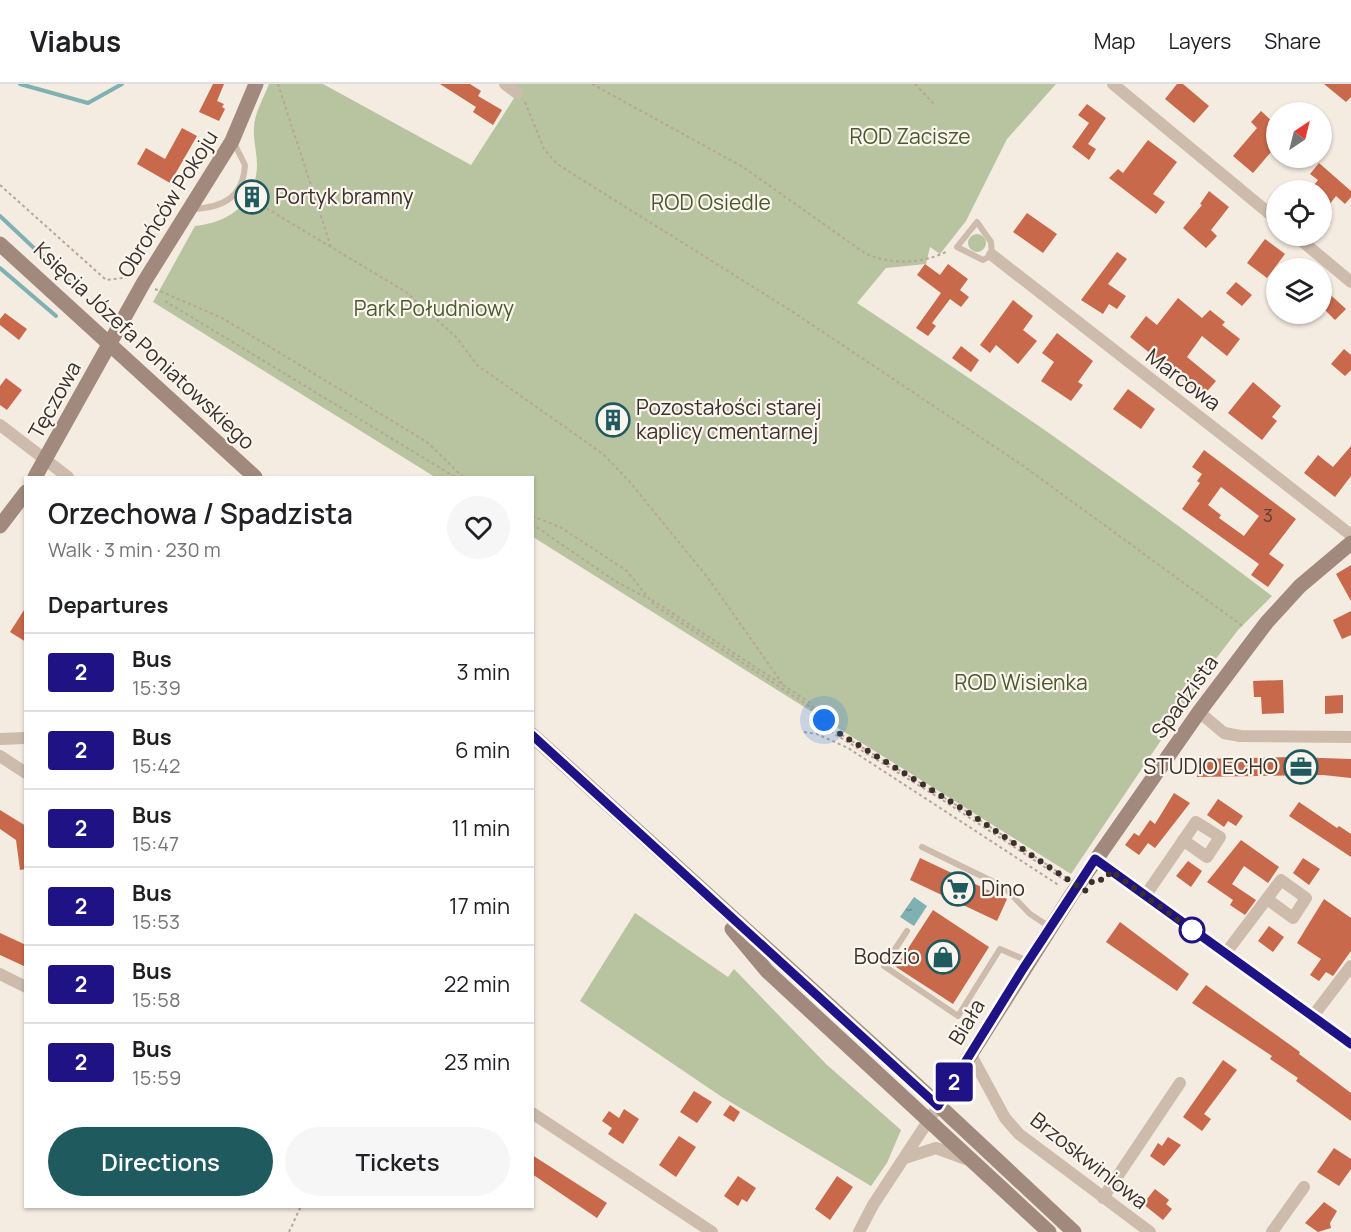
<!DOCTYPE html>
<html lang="en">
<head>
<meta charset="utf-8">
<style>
  :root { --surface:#fff; --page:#f6f6f6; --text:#202124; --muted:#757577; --line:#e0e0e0; --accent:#1f5a5e }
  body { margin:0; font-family:Manrope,sans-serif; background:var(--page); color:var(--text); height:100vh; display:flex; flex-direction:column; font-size:22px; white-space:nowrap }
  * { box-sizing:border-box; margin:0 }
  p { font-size:20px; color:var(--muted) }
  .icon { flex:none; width:33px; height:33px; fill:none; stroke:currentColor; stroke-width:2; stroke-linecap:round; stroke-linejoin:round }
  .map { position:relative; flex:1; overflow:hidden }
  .sheet { position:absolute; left:24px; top:392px; width:510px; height:732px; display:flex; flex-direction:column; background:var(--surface); border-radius:0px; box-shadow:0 2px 4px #0004 }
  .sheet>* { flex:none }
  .badge { padding:0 12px; border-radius:4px; font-size:21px; line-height:39px }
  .needle { width:39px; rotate:35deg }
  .tools { position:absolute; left:1266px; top:18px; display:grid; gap:12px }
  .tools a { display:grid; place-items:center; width:66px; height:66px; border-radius:50%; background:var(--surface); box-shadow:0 2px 4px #0004; font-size:30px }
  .you { position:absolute; width:30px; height:30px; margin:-15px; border:4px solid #fff; border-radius:50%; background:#1a73e8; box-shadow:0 0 0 9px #1a73e833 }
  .map>.badge { position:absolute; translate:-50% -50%; box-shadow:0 0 0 3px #fff }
  h2 { padding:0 24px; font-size:22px; line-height:54px }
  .round { display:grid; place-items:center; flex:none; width:63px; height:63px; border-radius:32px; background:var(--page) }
  .summary { display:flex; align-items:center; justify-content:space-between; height:102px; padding:0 24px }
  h1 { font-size:28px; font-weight:600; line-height:45px }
  .cta { display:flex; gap:12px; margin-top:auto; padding:12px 24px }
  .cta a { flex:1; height:69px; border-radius:36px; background:var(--accent); color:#fff; font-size:24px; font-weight:600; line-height:69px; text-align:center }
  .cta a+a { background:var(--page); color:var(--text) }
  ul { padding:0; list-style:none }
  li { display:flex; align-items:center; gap:18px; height:78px; padding:0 24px; border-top:2px solid var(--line) }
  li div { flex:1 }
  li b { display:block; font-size:22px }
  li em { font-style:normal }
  li .badge { min-width:66px; font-weight:700; text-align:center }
  header { display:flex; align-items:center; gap:36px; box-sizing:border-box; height:84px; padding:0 30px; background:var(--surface); border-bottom:2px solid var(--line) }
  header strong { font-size:28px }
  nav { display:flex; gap:33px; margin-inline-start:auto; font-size:21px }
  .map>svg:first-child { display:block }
</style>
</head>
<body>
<header>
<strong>Viabus</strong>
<nav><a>Map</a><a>Layers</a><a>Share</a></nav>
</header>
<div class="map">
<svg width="1351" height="1148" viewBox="0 0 1351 1148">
  <defs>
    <pattern id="water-ripples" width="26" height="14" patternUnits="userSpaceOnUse" patternTransform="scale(1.5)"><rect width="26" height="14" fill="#7fb0b2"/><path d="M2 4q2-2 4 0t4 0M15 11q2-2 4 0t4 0" fill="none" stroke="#699091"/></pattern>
  </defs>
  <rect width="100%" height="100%" fill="#f4ebe1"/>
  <path fill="#b8c4a0" d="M269,0H323L471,81L520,5L513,0H1056L1007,55L966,137L940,170L930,163L926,180L886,184L857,219C998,312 1137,409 1272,512L1238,546L1215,576L1071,790L533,453L532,393H435L153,218L195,142C231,138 256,119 257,81C257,69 253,56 254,44C254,30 264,13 269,0Z
    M968 159a9 9 0 1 1 18 0a9 9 0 1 1-18 0Z
    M635,829L728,893L734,885L826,980L901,1046L887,1079L871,1102L722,1013L580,917Z"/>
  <path fill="url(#water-ripples)" d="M914,813L927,822L914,842L900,833Z"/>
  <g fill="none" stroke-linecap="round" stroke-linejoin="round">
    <path stroke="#7fb0b2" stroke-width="4" d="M20,0L88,19L122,0
      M0,132L71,199
      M0,184L56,232"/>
  </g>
  <path fill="#c8694b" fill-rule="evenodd" d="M213,0H224L217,17L224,20L222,23L225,25L219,37L199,28Z
    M440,0H470L481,7L478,12L502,26L493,41L473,28L476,23Z
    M1177,0H1183L1209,22L1194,39L1165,15Z
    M1324,0H1351V13L1346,18Z
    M1087,20L1106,34L1088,60L1096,65L1089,76L1072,63L1089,39L1078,31Z
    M1261,27L1276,41V62L1253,89L1233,72L1257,44L1251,38Z
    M182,44L197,52L170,99L137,80L146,64L165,75Z
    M1148,56L1177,78L1153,110L1165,118L1156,130L1109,94L1118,85L1123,89Z
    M1319,79L1351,107V113L1345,120L1336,112L1322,130V106H1310L1318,96L1310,90Z
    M1209,107L1229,123L1211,146L1217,152L1206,164L1183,144L1202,121L1200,120Z
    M1027,129L1057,150L1043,169L1013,148Z
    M1265,155L1285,170L1267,194L1247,179Z
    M1117,168L1127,175L1108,200L1126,212L1117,225L1109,220L1103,230L1081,216Z
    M925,180L940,191L948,180L968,195L960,206L969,213L961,223L950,215L932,239L936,242L928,252L916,244L941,209L917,191Z
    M1236,198L1252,211L1242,222L1226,209Z
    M1322,203L1346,225L1335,236L1322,223Z
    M1178,214L1202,234L1210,226L1225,238L1222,241L1240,255L1227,272L1202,252L1187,273L1216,297L1203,312L1130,253L1146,232L1157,241Z
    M1013,216L1033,232L1023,246L1037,257L1018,280L996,261L990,269L980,261Z
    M5,229L27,245L19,256L0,241V235Z
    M1057,249L1093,277L1078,298L1083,301L1071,317L1041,297L1054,278L1042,269Z
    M961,262L979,276L971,288L952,274Z
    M1344,265L1351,271V286L1345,292L1331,280Z
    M6,294L22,306L7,326L0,321V302Z
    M1253,298L1281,322L1272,333L1277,337L1262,356L1228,329Z
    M1128,305L1155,325L1141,345L1113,325Z
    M601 335a12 12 0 1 1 24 0a12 12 0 1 1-24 0Z
    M1351,362V392L1335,413L1304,389L1318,371L1333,383Z
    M1204,366L1296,435L1269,470L1284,481L1268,503L1251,491L1259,480L1182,425L1200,399L1197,397L1202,390L1192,383ZM1221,403L1259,432L1244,452L1219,434L1221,431L1208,421Z
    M1351,481V517L1336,490Z
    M26,523V558L10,548Z
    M1351,527V551L1342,555L1333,536Z
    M1283,596L1284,629L1262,630L1261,613H1254L1253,597Z
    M1343,611V629L1325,630V612Z
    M1293,673L1351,675V694L1323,691L1197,693L1198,675Z
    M1174,709L1190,719L1155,764L1148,759L1139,771L1125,761L1134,749L1139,752L1150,736L1155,740Z
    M1218,715L1243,732L1236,742L1228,737L1224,743L1207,731Z
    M1299,718L1337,744L1339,742L1351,750V773L1289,732Z
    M0,726L26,742V785L20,786L16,756L0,745Z
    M1241,756L1279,783L1268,799L1244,782L1232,800L1256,816L1245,831L1230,821L1233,816L1207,798Z
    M920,774L1007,815L997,837L910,796Z
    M1303,774L1320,785L1309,801L1293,789Z
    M1188,777L1202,787L1191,803L1176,792Z
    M1324,815L1351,834V867L1333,892L1326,888L1319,897L1310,891L1321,875L1297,859Z
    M933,826L989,863L953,920L896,883Z
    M1120,838L1189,890L1177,907L1106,858Z
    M1269,842L1284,853L1273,868L1258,857Z
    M0,849L26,861V883L0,871Z
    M1206,901L1300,968L1299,970L1351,1009V1037L1296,997L1298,994L1270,975L1272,972L1192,919Z
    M1223,976L1237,986L1204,1030L1211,1035L1202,1047L1183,1033Z
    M694,1007L712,1018L697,1039L680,1028Z
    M730,1021L740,1028L734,1038L723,1031Z
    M624,1025L639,1035L623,1060L608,1050L612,1044L602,1037L609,1027L619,1034Z
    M679,1052L696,1063L676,1093L659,1081Z
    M1168,1053L1181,1061L1164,1082L1150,1072L1158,1059L1162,1062Z
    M1334,1064L1351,1075V1085L1339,1102L1317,1088Z
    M532,1071L607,1119L597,1134L532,1090Z
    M738,1092L756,1104L747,1118L742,1115L738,1122L724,1112Z
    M837,1092L853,1103L830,1136L815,1125Z
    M1155,1105L1169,1116L1166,1120L1172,1125L1163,1136L1143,1120Z
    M1324,1118L1337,1127L1330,1139L1331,1144L1318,1148L1305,1139Z"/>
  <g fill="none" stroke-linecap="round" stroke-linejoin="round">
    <path stroke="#b9a596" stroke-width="2" stroke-dasharray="3 3" stroke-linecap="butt" d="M278,0L331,163
      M592,0L743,83L866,170C893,181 922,180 948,167
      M915,0L936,22
      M525,18L544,65L557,80L790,226L1022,381L1244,543
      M0,101L106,196L131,193
      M246,112L406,208L457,254L477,281L603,370L629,397L708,494L784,602
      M155,205L222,234L427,358L463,393
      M165,217L455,393
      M532,432L560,443L627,487L654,521L809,622L828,646L941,715L1066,797
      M532,440L615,497L647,514
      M652,516L809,618L829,643L966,727L1067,794
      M804,648L817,650L848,664L1060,802
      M289,1148L301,1122"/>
    <path stroke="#cdbbac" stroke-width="6" d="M192,125C222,124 243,114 245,81L233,57
      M977,138L991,158L992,171L983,176L957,163Z
      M922,763L1004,803L1030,830L1050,843
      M907,847L884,882L958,932L1000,865L1028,877"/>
    <path stroke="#cdbbac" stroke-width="12" d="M505,0L517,9
      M1113,0L1276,135
      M1296,152L1351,198
      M992,171L1351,451
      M0,341L68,393
      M1199,628L1224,649L1240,652L1351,653
      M0,655L26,654
      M0,672L26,689
      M1095,775L1351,960
      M1145,812L1196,738L1220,753L1207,773L1183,756
      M1225,870L1281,796L1306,814L1293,834L1267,815
      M0,890L26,903
      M1313,932L1351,882
      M971,971L1005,1034L1019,1050L1150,1148
      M532,1029L712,1148
      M905,1074L936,1064L966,1075
      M1103,1114L1180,999
      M859,1148L873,1121L938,1022
      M1272,1148L1304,1103"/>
    <path stroke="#a18a7d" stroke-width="15" d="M0,160L255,393
      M35,393L144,198L232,57L256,0
      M0,442L26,408
      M532,651L920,1004L1074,1148
      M732,845L767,887L1049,1148
      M938,1022L1072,810L1199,628L1267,538L1300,502L1351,459"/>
  </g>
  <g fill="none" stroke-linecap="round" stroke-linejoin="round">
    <defs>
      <path id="line" d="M532,651L938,1022L1023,885L1095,775L1351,960"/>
    </defs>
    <use href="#line" stroke="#fff" stroke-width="14"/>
    <use href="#line" stroke="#1f1284" stroke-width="9"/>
    <path stroke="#3b302b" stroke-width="6" stroke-dasharray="0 10.8" d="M824,636L829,643L966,727L1085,807L1094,795L1105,796L1111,787L1192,846"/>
  </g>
  <defs>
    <symbol id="building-ring" viewBox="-11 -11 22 22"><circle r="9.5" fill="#fbf5ee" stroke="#1f5a5e" stroke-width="1.5"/><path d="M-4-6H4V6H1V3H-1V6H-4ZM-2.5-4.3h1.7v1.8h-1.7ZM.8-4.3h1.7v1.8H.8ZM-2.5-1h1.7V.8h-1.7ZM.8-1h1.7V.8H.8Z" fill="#1f5a5e"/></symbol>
    <symbol id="office-ring" viewBox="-11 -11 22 22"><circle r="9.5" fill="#fbf5ee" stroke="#1f5a5e" stroke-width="1.5"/><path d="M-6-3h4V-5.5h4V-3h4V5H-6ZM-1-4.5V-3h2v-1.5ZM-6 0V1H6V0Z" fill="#1f5a5e"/></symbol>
    <symbol id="supermarket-ring" viewBox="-11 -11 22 22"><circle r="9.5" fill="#fbf5ee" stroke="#1f5a5e" stroke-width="1.5"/><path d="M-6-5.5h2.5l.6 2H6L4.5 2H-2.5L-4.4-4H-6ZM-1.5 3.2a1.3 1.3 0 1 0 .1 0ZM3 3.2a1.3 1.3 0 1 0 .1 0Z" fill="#1f5a5e"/></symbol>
    <symbol id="shop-ring" viewBox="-11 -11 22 22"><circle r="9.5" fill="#fbf5ee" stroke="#1f5a5e" stroke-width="1.5"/><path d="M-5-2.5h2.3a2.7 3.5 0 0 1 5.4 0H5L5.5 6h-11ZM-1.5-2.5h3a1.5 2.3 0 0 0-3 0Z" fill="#1f5a5e"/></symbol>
  </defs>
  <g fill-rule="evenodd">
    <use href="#building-ring" x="233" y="94" width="38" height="38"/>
    <use href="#building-ring" x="594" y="317" width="38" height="38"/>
    <use href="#office-ring" x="1282" y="664" width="38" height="38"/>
    <use href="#supermarket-ring" x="939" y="786" width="38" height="38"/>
    <use href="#shop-ring" x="924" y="854" width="38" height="38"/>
  </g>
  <circle fill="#fff" stroke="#1f1284" stroke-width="3" cx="1192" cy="846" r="12"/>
  <g text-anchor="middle" stroke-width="4.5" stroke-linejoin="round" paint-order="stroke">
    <g font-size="18" fill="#5e3e33">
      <text x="1268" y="438">3</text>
    </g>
    <g font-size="21" fill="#4a5a2e" stroke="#fbf5ee">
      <text x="910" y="60">ROD Zacisze</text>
      <text x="711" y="126">ROD Osiedle</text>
      <text x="434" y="232">Park Południowy</text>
      <text x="1021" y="606">ROD Wisienka</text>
    </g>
    <g font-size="21" fill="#3b302b" stroke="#fbf5ee" text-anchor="start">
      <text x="275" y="120">Portyk bramny</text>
      <text x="636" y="331">Pozostałości starej<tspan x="636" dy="24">kaplicy cmentarnej</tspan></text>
      <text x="1278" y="690" text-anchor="end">STUDIO ECHO</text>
      <text x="981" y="812">Dino</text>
      <text x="920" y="880" text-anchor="end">Bodzio</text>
    </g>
    <g font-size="21" fill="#3b302b" stroke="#fbf5ee">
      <text transform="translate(168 120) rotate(-58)" y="7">Obrońców Pokoju</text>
      <text transform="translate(144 262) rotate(43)" y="7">Księcia Józefa Poniatowskiego</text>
      <text transform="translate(1183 296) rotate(37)" y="7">Marcowa</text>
      <text transform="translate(55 316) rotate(-61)" y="7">Tęczowa</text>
      <text transform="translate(1185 613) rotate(-54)" y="7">Spadzista</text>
      <text transform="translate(967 938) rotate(-59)" y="7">Biała</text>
      <text transform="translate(1089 1077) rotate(38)" y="7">Brzoskwiniowa</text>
    </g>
  </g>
</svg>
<div class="tools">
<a><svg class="needle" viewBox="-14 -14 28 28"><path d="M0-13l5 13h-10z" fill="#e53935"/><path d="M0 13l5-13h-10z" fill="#757577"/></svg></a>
<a><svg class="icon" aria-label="locate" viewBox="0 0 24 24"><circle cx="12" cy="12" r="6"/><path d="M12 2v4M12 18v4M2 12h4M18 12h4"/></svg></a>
<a><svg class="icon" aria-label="layers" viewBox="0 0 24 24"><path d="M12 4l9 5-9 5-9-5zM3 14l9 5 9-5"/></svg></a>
</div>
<div class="you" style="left:824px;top:636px"></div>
<b class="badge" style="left:954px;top:998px;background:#1f1284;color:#fff">2</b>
<section class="sheet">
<div class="summary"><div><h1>Orzechowa / Spadzista</h1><p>Walk · 3 min · 230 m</p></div><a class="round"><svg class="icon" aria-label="heart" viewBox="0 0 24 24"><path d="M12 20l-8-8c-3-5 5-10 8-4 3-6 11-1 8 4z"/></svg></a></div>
<h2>Departures</h2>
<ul>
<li><span class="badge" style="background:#1f1284;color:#fff">2</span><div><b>Bus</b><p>15:39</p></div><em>3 min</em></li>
<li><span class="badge" style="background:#1f1284;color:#fff">2</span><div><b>Bus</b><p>15:42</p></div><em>6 min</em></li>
<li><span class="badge" style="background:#1f1284;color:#fff">2</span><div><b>Bus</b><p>15:47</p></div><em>11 min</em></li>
<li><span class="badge" style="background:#1f1284;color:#fff">2</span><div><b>Bus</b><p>15:53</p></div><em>17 min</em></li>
<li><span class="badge" style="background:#1f1284;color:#fff">2</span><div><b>Bus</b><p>15:58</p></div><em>22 min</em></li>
<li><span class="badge" style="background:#1f1284;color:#fff">2</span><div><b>Bus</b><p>15:59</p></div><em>23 min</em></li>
</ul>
<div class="cta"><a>Directions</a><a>Tickets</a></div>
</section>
</div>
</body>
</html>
